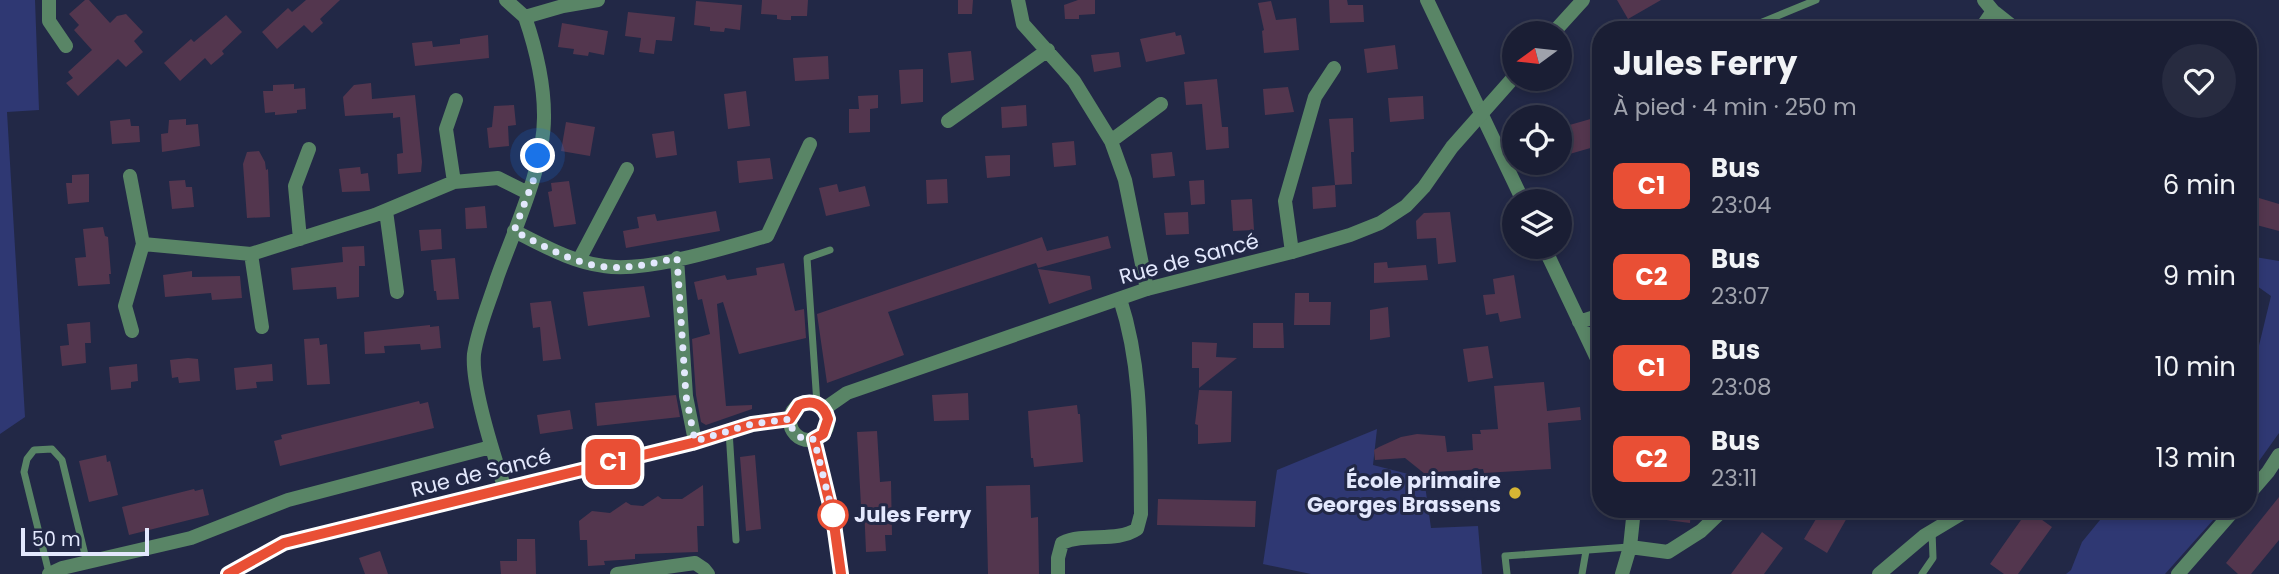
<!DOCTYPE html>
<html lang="fr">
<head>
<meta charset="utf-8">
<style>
  :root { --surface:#1a1e34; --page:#272b40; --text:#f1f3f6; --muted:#9fa2ac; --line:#383c4f }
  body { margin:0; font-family:Poppins,sans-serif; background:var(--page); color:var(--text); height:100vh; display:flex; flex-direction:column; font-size:26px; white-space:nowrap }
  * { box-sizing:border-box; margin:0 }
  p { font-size:23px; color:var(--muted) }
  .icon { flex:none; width:38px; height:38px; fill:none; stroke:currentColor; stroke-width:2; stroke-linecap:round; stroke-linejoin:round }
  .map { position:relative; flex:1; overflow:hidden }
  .sheet { position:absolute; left:1592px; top:21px; width:665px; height:497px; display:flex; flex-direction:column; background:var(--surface); border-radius:28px; box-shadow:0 4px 10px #0003,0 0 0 2px var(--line) }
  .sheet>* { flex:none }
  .badge { padding:0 14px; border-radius:10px; font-size:24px; line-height:46px }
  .needle { width:46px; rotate:255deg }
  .buttons { position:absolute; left:1502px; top:21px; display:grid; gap:14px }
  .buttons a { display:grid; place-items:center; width:70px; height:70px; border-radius:50%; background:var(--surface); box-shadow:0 4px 10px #0003,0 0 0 2px var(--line); font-size:35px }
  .scale { position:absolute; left:21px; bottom:18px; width:128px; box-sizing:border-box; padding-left:7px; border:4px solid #e3e8fd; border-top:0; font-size:19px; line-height:24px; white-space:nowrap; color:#e3e8fd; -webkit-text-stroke:5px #222846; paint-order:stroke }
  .you { position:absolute; width:35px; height:35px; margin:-18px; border:5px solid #fff; border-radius:50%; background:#1a73e8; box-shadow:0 0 0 10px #1a73e833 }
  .map>.badge { position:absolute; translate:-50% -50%; box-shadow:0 0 0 4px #fff }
  .round { display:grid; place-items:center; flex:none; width:74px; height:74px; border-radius:37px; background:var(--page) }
  .headline { display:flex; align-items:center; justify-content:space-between; height:119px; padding:0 21px }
  h1 { font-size:33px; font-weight:700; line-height:52px }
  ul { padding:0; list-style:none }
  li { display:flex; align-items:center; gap:21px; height:91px; padding:0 21px }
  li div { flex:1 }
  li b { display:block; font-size:26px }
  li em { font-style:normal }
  li .badge { min-width:77px; font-weight:700; text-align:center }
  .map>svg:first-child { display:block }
</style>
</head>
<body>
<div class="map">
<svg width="2279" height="574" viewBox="0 0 2279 574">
  <rect width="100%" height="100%" fill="#222846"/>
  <path fill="#2f3873" d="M0,0H35L39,110L7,112L25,417L0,434Z
    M2249,256L2279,261V433L2249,475V371L2255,362L2271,296L2250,281Z
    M1377,429L1373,465L1424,478L1431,528L1478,526L1482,574H1311L1263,564L1277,470Z
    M2109,509H2223L2165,574H2066L2071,570L2082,542Z"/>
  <path fill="#53364e" d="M85,0H89L110,23L117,16L126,14L143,32L134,41L143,52L126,67L118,59L78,96L66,83L73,78L68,72L92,50L74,30L79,25L69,14Z
    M306,0H340L320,19L323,23L312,33L304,25L277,49L262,32L288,8L292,12Z
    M762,0H808L807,16H791V20H784L777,19V15L761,14Z
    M958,0H973L972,14H958Z
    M1078,0H1095V14L1079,15V19H1065L1064,5Z
    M1329,0H1347L1348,5H1363L1364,22L1330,23Z
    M1617,0H1661L1628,19Z
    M696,1L742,5L740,30L725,28L724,32L710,31V27L694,25Z
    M1271,1L1276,20L1296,18L1299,50L1264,53L1262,31L1264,30L1258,3Z
    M628,12L675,17L672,41L656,40L654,54L639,52L641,38L625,36Z
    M226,15L242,32L222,51L224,54L211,65L205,58L180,81L164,63L191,39L194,42Z
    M562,23L608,31L604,55L589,52L588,56L573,54L574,49L558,47Z
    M1175,32L1176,36L1181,35L1185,54L1146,62L1140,39Z
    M488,35L489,58L415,66L412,43L432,41L433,47L460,44V39Z
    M1395,45L1398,69L1367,73L1364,49Z
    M971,51L974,80L951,83L948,53Z
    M1119,52L1121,67L1094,72L1091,55Z
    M828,56L829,79L795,81L793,58Z
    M923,69V102L901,104L899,70Z
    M1217,79L1222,127H1228L1229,148L1206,150L1202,104L1186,105L1184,82Z
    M371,83L372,99L415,95L422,162L421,172L398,174L397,154L403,153L400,117L393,118V113L345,116L343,97L354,85Z
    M294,84V89L305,88L306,109L297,110V113L275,115V112L265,113L263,91H273V85Z
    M1288,87L1294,112L1265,115L1263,89Z
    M746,91L750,126L728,129L724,94Z
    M878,95V108L870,109V132L849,133V109H859L858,96Z
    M1423,96L1424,119L1390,122L1388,98Z
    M514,105L516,125L508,126L509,146L489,148L487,128L492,127L494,106Z
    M1026,105L1027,126L1002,128L1001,107Z
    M1601,116V145L1559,157V128Z
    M1353,118L1354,152H1351L1352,184L1335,185L1329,119Z
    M130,119L131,126H139L140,142L112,144L110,121Z
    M186,119V125L198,124L200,146L162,152L161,134L168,133L169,120Z
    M566,122L595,127L590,156L561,151Z
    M674,131L677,155L656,158L652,134Z
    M1074,141L1076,165L1054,167L1052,143Z
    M259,151L265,162L266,170L268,169L270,217L247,218L243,164L247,152Z
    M1172,152L1175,176L1153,178L1151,154Z
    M1010,155V176L987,178L985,156Z
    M770,158L773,179L739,183L737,161Z
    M360,167L361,174L368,173L370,191L342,192L339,169Z
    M89,174V202L68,204L66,183H72V175Z
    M947,179L948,203L927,204L926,180Z
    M185,180L186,187H192L194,207L172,209L169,181Z
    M1204,180L1205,204L1191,205L1189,181Z
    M569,181L576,224L554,227L548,192L552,191L551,183Z
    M837,184L839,192L865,186L870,206L826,216L819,188Z
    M1335,185L1336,207L1313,209L1312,187Z
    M2249,195L2279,204V231L2249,223Z
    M1252,199L1254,230L1233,231L1231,200Z
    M485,206L487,228L466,229L465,208Z
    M716,211L720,231L626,248L623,231L639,228L637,217L655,214L657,221Z
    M1188,212L1189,234L1166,235L1164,213Z
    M1450,212L1456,262L1438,264L1436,238L1417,239L1416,221L1424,213Z
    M103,227L105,236L108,237L111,274H109L110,284L78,286L75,258L86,257L83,229Z
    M441,229L442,249L421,251L419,230Z
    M1108,236L1111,248L1038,268L1036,263L888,312L904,355L827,383L817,314L1042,237L1047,251Z
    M364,246L365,266H359V297L337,299L336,287L293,290L291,268L343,262L342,247Z
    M455,258L459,299L437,300L436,291H434L431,260Z
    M1387,262L1388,268L1426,265L1428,280L1374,283V263Z
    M784,263L795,311L804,309L806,338L739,354L723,302L717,304L726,406L752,405V409L706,425L701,422L696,395L692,339L710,334L702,299L698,300L694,282L725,275L727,280L757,275L756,268Z
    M1038,269L1090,276L1092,289L1049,304Z
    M192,271V277L240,276L242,298L212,300L211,293L165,297L163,275Z
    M1514,275L1521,318L1500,322L1498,313L1486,315L1483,295L1495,294L1493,279Z
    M644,286L650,317L588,326L583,292Z
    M1295,293H1309V302H1331L1330,325H1294Z
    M551,301L561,359L543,361L540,327L533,328L530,303Z
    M1388,307L1390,337L1370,340V310Z
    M90,322L91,343H85L86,363L62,366L60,346L69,345L67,324Z
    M1253,323H1283L1284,348H1253Z
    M430,325V327L439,326L441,348L421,350L420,344L384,346L385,353L365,354L364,332Z
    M319,338L320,345L327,344L330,384L307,385L304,339Z
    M1192,342L1217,343L1216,357L1237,358L1199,388V368H1192Z
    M1488,346L1493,378L1468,382L1463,349Z
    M188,358L198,359L200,381L179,383L178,377L172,378L170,360Z
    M137,364L138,381L131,382V388L111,390L109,367Z
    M272,364L273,381L256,382L257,388L236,390L234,368Z
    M1544,382L1547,411L1580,407L1581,420L1548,423L1551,469L1484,473L1483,469L1435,472L1430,478L1405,458L1375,460L1374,450L1379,447L1401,437L1417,434L1445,436L1447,452L1473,450L1472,434H1481L1480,430L1498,429L1494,386Z
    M1199,390L1232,391L1231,442L1198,444V425L1195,424Z
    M968,393L969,420L934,421L932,395Z
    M676,395L680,417L597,426L595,403Z
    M419,401L420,404L428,402L434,428L280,466L274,441L282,439L281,435Z
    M1077,405L1078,414H1080L1083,462L1034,467L1033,458H1031L1028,411Z
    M570,410L573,429L540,434L537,415Z
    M877,431L880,482L891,481L892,535H885L886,551L866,552L864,505L861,506L857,432Z
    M106,455L107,462L110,461L118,495L89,502L79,461Z
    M755,455L761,529L746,531L740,457Z
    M703,485L704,526H697L698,552L635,554V559L604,561L605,565L588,566L587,540H580L579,521L592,511L610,513L626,502L631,505L643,506L658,496L662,499H682Z
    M1030,485L1031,518L1038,517L1039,574H988L986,486Z
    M194,489L195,491L203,489L209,515L129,535L122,507Z
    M2279,497V540L2251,574H2238L2226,563Z
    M1158,499L1256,501L1255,527L1157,525Z
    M1652,509H1691L1690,523L1651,518Z
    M1822,509H1852L1827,553L1804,539Z
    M2028,510L2052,527L2018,574H2004L1990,564Z
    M1762,532L1783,548L1764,574H1731Z
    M517,539H535L536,574H501L500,561H517Z
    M380,551L388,574H365L359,558Z"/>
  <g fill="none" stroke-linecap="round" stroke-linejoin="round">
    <path stroke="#598566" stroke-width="7" d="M1743,30L1816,0
      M817,404L807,258L830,250
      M729,431L736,540
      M49,573L24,472L27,459L34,450L52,449L62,460L87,563
      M1507,574L1505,556L1629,547
      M1582,574L1586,551
      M1922,574L1933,558L1932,531"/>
    <path stroke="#598566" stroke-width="14" d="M49,0V21L66,46
      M506,0L525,17
      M1018,0L1023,24L1074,81L1111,141L1125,180L1147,289
      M1427,0L1523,201
      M1993,11L2017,30
      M1980,30L1993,11L1984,0
      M948,121L1048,50
      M1111,141L1161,104
      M130,176L143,244L125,306L132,331
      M454,182L446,129L456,100
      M386,211L397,292
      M514,231C543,245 571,262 604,266C646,273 724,248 767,236L810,144
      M300,239L295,186L309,149
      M143,244L251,254L375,215L454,182L498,178L528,193
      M1544,247L1601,367
      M1292,252L1285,201L1315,97L1334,68
      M251,254L262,327
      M677,258L686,396L695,441
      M579,260L627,169
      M1579,322L1601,315
      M814,439L833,517L841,574
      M505,489C494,456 471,386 474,354C478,328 489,303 497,278C514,230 545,166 544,115C544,81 536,49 525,17L563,6L598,0
      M2249,494L2268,472L2279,455
      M1630,547L1668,552L1701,531L1724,509
      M49,574L62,568L191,538L288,500L491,447
      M617,574L695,563L704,569L708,574
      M1058,574V558L1062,543C1086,532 1116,543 1137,529L1141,514C1140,441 1143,369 1120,299
      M1622,574L1630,547L1634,509
      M1879,574L1924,536L1969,509
      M2178,574L2235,509"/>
    <path stroke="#598566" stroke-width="14" d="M1553,33L1583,0
      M790 421a19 19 0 1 1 38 0a19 19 0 1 1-38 0Z
      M824,409L847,393L1147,289L1292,252L1350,235L1380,223L1406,206L1424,187L1452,147L1514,77
      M228,574L284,543L692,443L752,424L790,419"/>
  </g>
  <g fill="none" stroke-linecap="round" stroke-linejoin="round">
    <defs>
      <path id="line" d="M228,574L284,543L692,443L752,424L790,419L799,405C812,399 824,404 828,419L823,434L814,439L833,517L841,574"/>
    </defs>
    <use href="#line" stroke="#fff" stroke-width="16"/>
    <use href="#line" stroke="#e94f35" stroke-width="10"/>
    <path stroke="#e3e8fd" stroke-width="7" stroke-dasharray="0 12.6" d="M538,156L535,176L514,231C543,245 573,264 606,267C630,269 654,263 677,258L686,396L695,441L752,424L790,419C791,433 800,441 814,439L833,515"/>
  </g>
  <circle fill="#d6b534" stroke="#222846" stroke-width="2.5" cx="1515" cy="493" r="7"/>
  <circle fill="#fff" stroke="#e94f35" stroke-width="3.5" cx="833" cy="515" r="14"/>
  <g text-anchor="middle" stroke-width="6" stroke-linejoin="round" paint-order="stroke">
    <g font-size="21" fill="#e3e8fd" stroke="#222846">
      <text transform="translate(1189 259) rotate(-15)" y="7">Rue de Sancé</text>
      <text transform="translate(481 473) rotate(-14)" y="7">Rue de Sancé</text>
    </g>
    <g font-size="21" font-weight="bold" fill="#e3e8fd" stroke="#222846" text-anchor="end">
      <text x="1501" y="488">École primaire<tspan x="1501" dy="24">Georges Brassens</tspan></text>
    </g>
    <g font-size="21" font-weight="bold" fill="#e3e8fd" stroke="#222846" text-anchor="start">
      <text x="854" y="522">Jules Ferry</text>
    </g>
  </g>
</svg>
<div class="buttons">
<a><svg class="needle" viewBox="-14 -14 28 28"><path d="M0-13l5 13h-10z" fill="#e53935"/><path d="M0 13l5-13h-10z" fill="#9fa2ac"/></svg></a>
<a><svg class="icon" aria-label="locate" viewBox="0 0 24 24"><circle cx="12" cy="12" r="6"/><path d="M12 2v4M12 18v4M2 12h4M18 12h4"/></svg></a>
<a><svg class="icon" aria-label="layers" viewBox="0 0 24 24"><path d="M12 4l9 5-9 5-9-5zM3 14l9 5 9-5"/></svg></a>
</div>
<div class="scale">50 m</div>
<div class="you" style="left:538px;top:156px"></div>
<b class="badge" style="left:613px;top:462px;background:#e94f35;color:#fff">C1</b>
<section class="sheet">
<div class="headline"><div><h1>Jules Ferry</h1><p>À pied · 4 min · 250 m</p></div><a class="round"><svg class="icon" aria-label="heart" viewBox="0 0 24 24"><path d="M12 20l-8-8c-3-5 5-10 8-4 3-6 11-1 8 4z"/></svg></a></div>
<ul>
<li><span class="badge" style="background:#e94f35;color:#fff">C1</span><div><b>Bus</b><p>23:04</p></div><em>6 min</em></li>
<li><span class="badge" style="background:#e94f35;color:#fff">C2</span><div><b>Bus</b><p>23:07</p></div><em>9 min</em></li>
<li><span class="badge" style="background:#e94f35;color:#fff">C1</span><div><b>Bus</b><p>23:08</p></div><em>10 min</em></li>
<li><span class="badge" style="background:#e94f35;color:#fff">C2</span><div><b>Bus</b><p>23:11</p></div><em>13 min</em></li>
</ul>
</section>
</div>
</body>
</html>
